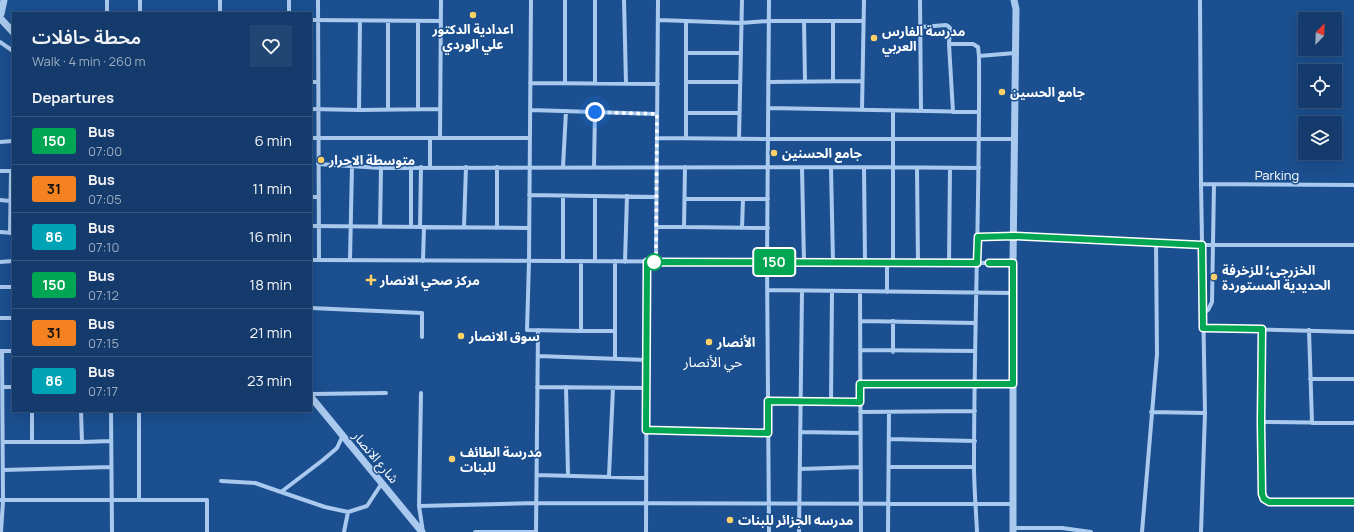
<!DOCTYPE html>
<html lang="en">
<head>
<meta charset="utf-8">
<style>
  :root { --surface:#143b6b; --page:#214673; --text:#f1f3f6; --muted:#9dadc1; --line:#33557e }
  body { margin:0; font-family:Manrope,"Noto Sans Arabic",sans-serif; background:var(--page); color:var(--text); height:100vh; display:flex; flex-direction:column; font-size:15px; white-space:nowrap }
  * { box-sizing:border-box; margin:0 }
  p { font-size:13px; color:var(--muted) }
  .icon { flex:none; width:22px; height:22px; fill:none; stroke:currentColor; stroke-width:2; stroke-linecap:round; stroke-linejoin:round }
  .map { position:relative; flex:1; overflow:hidden }
  .drawer { position:absolute; left:12px; top:12px; width:300px; height:400px; display:flex; flex-direction:column; background:var(--surface); border-radius:0px; box-shadow:0 4px 16px #0002,0 0 0 1px var(--line) }
  .drawer>* { flex:none }
  .badge { padding:0 8px; border-radius:3px; font-size:14px; line-height:26px }
  .needle { width:26px; rotate:23deg }
  .buttons { position:absolute; left:1298px; top:12px; display:grid; gap:8px }
  .buttons a { display:grid; place-items:center; width:44px; height:44px; border-radius:0px; background:var(--surface); box-shadow:0 4px 16px #0002,0 0 0 1px var(--line); font-size:20px }
  .you { position:absolute; width:20px; height:20px; margin:-10px; border:3px solid #fff; border-radius:50%; background:#1a73e8; box-shadow:0 0 0 6px #1a73e833 }
  .map>.badge { position:absolute; translate:-50% -50%; box-shadow:0 0 0 2px #fff }
  h2 { padding:0 20px; font-size:15px; line-height:36px }
  .round { display:grid; place-items:center; flex:none; width:42px; height:42px; border-radius:0px; background:var(--page) }
  .summary { display:flex; align-items:center; justify-content:space-between; height:68px; padding:0 20px }
  h1 { font-size:19px; font-weight:600; line-height:30px }
  ul { padding:0; list-style:none }
  li { display:flex; align-items:center; gap:12px; height:48px; padding:0 20px; border-top:1px solid var(--line) }
  li div { flex:1 }
  li b { display:block; font-size:15px }
  li em { font-style:normal }
  li .badge { min-width:44px; font-weight:700; text-align:center }
  .map>svg:first-child { display:block }
</style>
</head>
<body>
<div class="map">
<svg width="1354" height="532" viewBox="0 0 1354 532">
  <rect width="100%" height="100%" fill="#1b4f8f"/>
  <g fill="none" stroke-linecap="round" stroke-linejoin="round">
    <path stroke="#a9c9ee" stroke-width="4" d="M140,0V13
      M220,0V13
      M289,0V13
      M318,0L319,260
      M531,0L529,261L527,330L581,331
      M565,0V83
      M624,0L626,84
      M920,0L921,111
      M1200,0L1201,184L1205,413L1201,532
      M107,13V0
      M311,20L441,21
      M658,20L741,23L769,21H863
      M686,21V138
      M804,21L805,81
      M833,21V81
      M418,22V109
      M921,27L946,25L948,26L950,28L949,44L953,112
      M0,42L13,51
      M949,44H973L978,47L979,56C980,192 974,329 974,465C974,487 976,510 977,532
      M686,53H740
      M979,56L1015,53
      M311,82H318
      M686,82H740
      M768,82L862,81
      M530,83L658,84
      M595,83V0
      M768,108L979,112
      M311,109L359,110L439,109
      M359,110L360,21
      M388,110V21
      M530,110L657,114
      M862,110L864,0
      M686,113H739
      M311,138H530
      M440,138L441,0
      M657,138L768,139H1015
      M739,139L742,0
      M0,142L13,141
      M318,164L381,168L864,167L979,168
      M430,167V138
      M497,167V228
      M563,167L566,111
      M594,167L595,112
      M864,167L865,262
      M802,168L804,262
      M831,168L833,262
      M917,168L918,263
      M0,171H12
      M1201,184L1354,185
      M529,195L657,197
      M595,196V261
      M311,197H319
      M685,199H768
      M0,200L10,201
      M311,226L529,228
      M380,227L381,168
      M411,227V167
      M420,227L421,167
      M464,227L466,167
      M656,227H684L685,167
      M684,227L768,228
      M742,228L743,199
      M0,232L13,233
      M10,233L11,171
      M978,237L1014,236L1202,245H1354
      M311,260L1013,263
      M350,260L352,166
      M423,261L424,227
      M563,261V196
      M581,261V331H615
      M615,261V359
      M0,262L13,261
      M625,262L627,196
      M656,262L658,0
      M893,263V111
      M949,263L950,168
      M0,287H13
      M767,290L1013,293
      M860,292L861,532
      M887,292V263
      M311,308L422,313V337
      M1203,314L1208,310L1212,302L1214,184
      M0,318H13
      M860,321L975,323
      M893,321V352
      M1203,328L1354,332
      M1262,329L1261,422L1262,494L1264,499L1269,502H1354
      M1309,330L1312,423
      M860,350L975,351
      M0,351H13
      M538,356L647,360
      M1310,379H1354
      M860,384L1013,383
      M2,387H13
      M537,387L647,388
      M566,387L568,475
      M421,393L419,506L423,532
      M311,394L386,393
      M768,401L861,402
      M831,403L832,291
      M32,411V442H82L81,411
      M111,411L112,532
      M139,411V500
      M860,412L975,411
      M1151,412L1205,413
      M1261,422L1354,423
      M646,430L768,433
      M800,432L860,433
      M889,439L975,441
      M3,442H32
      M82,442L111,441
      M889,467H974
      M800,469L861,467
      M3,470L111,467
      M537,475L646,478
      M609,476L613,388
      M221,481L255,483L281,492L323,460L337,448L343,435
      M281,492L325,507L348,512L367,506L382,483
      M0,500H207V532
      M419,506L537,503L1012,504
      M1013,528H1062L1091,532
      M1,532L3,501L2,351
      M344,532L348,512
      M475,532H535
      M536,532L538,330
      M646,532L647,262
      M769,532L767,262L769,0
      M799,532L802,291
      M888,532L889,412
      M1142,532L1157,354L1156,243"/>
    <path stroke="#a9c9ee" stroke-width="7" d="M1,14L4,0
      M0,18L13,32
      M311,397L422,532
      M1013,532V263L1016,9L1014,0"/>
  </g>
  <g fill="none" stroke-linecap="round" stroke-linejoin="round">
    <defs>
      <path id="line" d="M989,263H1013V384H860V402L768,401V433L646,430L647,262L977,263L978,237L1014,236L1202,245L1203,328L1262,329L1261,422L1262,494L1264,499L1269,502H1354"/>
    </defs>
    <use href="#line" stroke="#fff" stroke-width="9"/>
    <use href="#line" stroke="#00a651" stroke-width="6"/>
    <path stroke="#fff" stroke-width="4" stroke-dasharray="0 7.2" d="M595,112L657,114L656,262H654"/>
  </g>
  <g fill="#ffd166" stroke="#1b4f8f" stroke-width="1.5">
    <circle cx="473" cy="15" r="4"/>
    <circle cx="874" cy="38" r="4"/>
    <circle cx="1002" cy="92" r="4"/>
    <circle cx="774" cy="153" r="4"/>
    <circle cx="321" cy="160" r="4"/>
    <circle cx="1214" cy="277" r="4"/>
    <path d="M369 274h4v4h4v4h-4v4h-4v-4h-4v-4h4z"/>
    <circle cx="461" cy="336" r="4"/>
    <circle cx="709" cy="342" r="4"/>
    <circle cx="452" cy="459" r="4"/>
    <circle cx="730" cy="520" r="4"/>
  </g>
  <circle fill="#fff" stroke="#00a651" stroke-width="2" cx="654" cy="262" r="8"/>
  <g text-anchor="middle" stroke-width="3" stroke-linejoin="round" paint-order="stroke">
    <g font-size="13" font-weight="bold" fill="#fff" stroke="#1b4f8f" text-anchor="start">
      <text x="473" y="34" text-anchor="middle">اعدادية الدكتور<tspan x="473" dy="15">علي الوردي</tspan></text>
      <text x="882" y="36">مدرسة الفارس<tspan x="882" dy="15">العربي</tspan></text>
      <text x="1010" y="97">جامع الحسين</text>
      <text x="782" y="158">جامع الحسنين</text>
      <text x="329" y="165">متوسطة الاحرار</text>
      <text x="1222" y="275">الخزرجي؛ للزخرفة<tspan x="1222" dy="15">الحديدية المستوردة</tspan></text>
      <text x="380" y="285">مركز صحي الانصار</text>
      <text x="469" y="341">سوق الانصار</text>
      <text x="717" y="347">الأنصار</text>
      <text x="460" y="457">مدرسة الطائف<tspan x="460" dy="15">للبنات</tspan></text>
      <text x="738" y="525">مدرسه الجزائر للبنات</text>
    </g>
    <g font-size="13" fill="#fff" stroke="#1b4f8f">
      <text x="1277" y="180">Parking</text>
      <text transform="translate(376 457) rotate(50)" y="5">شارع الانصار</text>
    </g>
    <g font-size="14" fill="#fff" stroke="#1b4f8f">
      <text x="713" y="367">حي الأنصار</text>
    </g>
  </g>
</svg>
<div class="buttons">
<a><svg class="needle" viewBox="-14 -14 28 28"><path d="M0-13l5 13h-10z" fill="#e53935"/><path d="M0 13l5-13h-10z" fill="#9dadc1"/></svg></a>
<a><svg class="icon" aria-label="locate" viewBox="0 0 24 24"><circle cx="12" cy="12" r="6"/><path d="M12 2v4M12 18v4M2 12h4M18 12h4"/></svg></a>
<a><svg class="icon" aria-label="layers" viewBox="0 0 24 24"><path d="M12 4l9 5-9 5-9-5zM3 14l9 5 9-5"/></svg></a>
</div>
<div class="you" style="left:595px;top:112px"></div>
<b class="badge" style="left:774px;top:262px;background:#00a651;color:#fff">150</b>
<section class="drawer">
<div class="summary"><div><h1>محطة حافلات</h1><p>Walk · 4 min · 260 m</p></div><a class="round"><svg class="icon" aria-label="heart" viewBox="0 0 24 24"><path d="M12 20l-8-8c-3-5 5-10 8-4 3-6 11-1 8 4z"/></svg></a></div>
<h2>Departures</h2>
<ul>
<li><span class="badge" style="background:#00a651;color:#fff">150</span><div><b>Bus</b><p>07:00</p></div><em>6 min</em></li>
<li><span class="badge" style="background:#f58220;color:#111">31</span><div><b>Bus</b><p>07:05</p></div><em>11 min</em></li>
<li><span class="badge" style="background:#00a3b4;color:#fff">86</span><div><b>Bus</b><p>07:10</p></div><em>16 min</em></li>
<li><span class="badge" style="background:#00a651;color:#fff">150</span><div><b>Bus</b><p>07:12</p></div><em>18 min</em></li>
<li><span class="badge" style="background:#f58220;color:#111">31</span><div><b>Bus</b><p>07:15</p></div><em>21 min</em></li>
<li><span class="badge" style="background:#00a3b4;color:#fff">86</span><div><b>Bus</b><p>07:17</p></div><em>23 min</em></li>
</ul>
</section>
</div>
</body>
</html>
